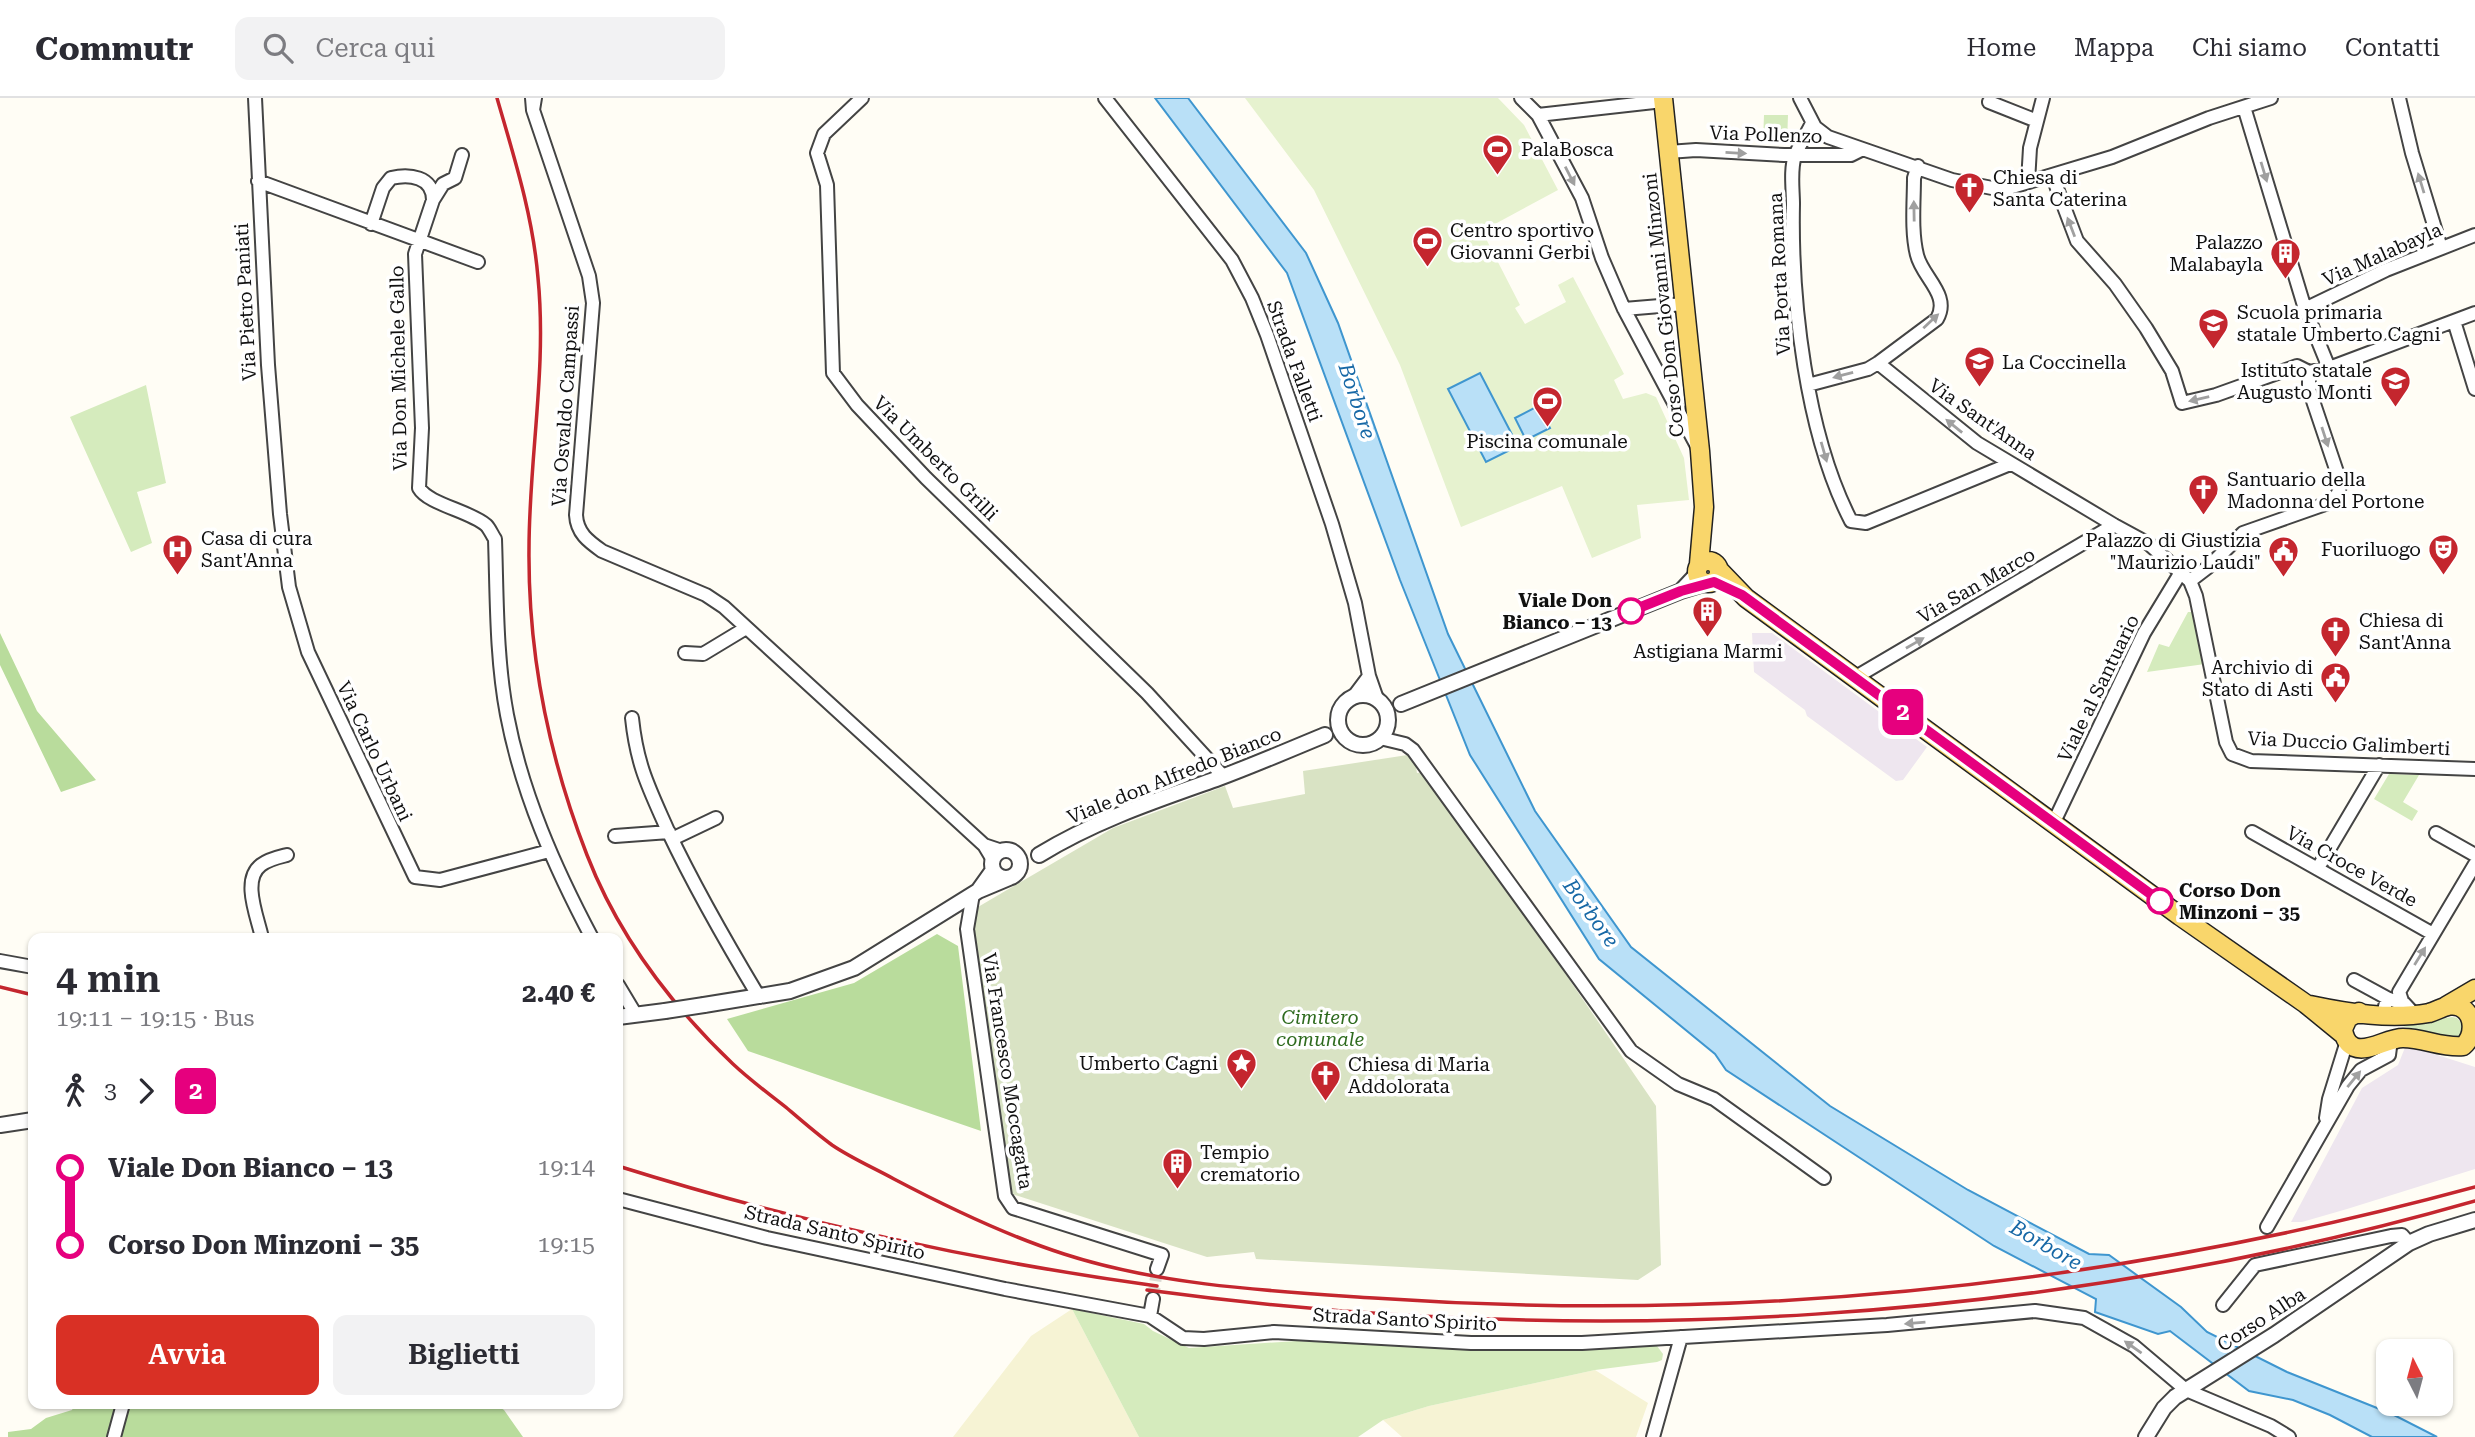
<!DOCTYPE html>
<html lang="it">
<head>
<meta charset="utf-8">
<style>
  :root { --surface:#fff; --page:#f2f2f3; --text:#2b2b33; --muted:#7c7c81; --line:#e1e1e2; --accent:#d93025 }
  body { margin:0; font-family:"Roboto Serif",serif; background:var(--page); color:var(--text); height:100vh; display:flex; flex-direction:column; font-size:26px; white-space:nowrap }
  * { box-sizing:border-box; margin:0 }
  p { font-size:23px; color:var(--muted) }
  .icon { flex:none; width:38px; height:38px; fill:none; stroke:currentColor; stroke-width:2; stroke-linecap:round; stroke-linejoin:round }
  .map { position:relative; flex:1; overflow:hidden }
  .panel { position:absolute; left:28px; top:835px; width:595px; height:476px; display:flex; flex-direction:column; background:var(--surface); border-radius:14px; box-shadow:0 2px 5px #0004 }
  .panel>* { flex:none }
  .badge { padding:0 14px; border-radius:10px; font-size:24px; line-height:46px }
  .needle { width:46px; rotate:354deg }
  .buttons { position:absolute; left:2376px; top:1241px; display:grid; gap:14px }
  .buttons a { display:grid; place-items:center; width:77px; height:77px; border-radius:14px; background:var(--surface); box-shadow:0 2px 5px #0004; font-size:35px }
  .map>.badge { position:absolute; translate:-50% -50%; box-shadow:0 0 0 4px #fff }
  .legs { display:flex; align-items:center; gap:10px; height:77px; padding:0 28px; font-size:23px }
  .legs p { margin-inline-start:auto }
  .overview { display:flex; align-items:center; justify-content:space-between; height:119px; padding:0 28px }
  h1 { font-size:38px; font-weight:600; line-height:52px }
  .button { display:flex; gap:14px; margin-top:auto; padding:14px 28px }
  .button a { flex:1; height:80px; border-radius:14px; background:var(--accent); color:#fff; font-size:28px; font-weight:600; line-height:80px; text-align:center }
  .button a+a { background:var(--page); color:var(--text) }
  ul { padding:0 28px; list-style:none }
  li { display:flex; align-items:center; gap:24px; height:77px; font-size:26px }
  li i { display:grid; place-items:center; width:10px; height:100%; margin:0 9px; background:currentColor }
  li i::after { content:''; width:18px; height:18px; margin:-9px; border:5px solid; border-radius:50%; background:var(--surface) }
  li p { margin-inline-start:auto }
  li:first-child i { background:linear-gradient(#0000 50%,currentColor 0) }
  li:last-child i { background:linear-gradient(currentColor 50%,#0000 0) }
  header { display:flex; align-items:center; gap:42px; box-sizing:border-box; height:98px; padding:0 35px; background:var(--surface); border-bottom:2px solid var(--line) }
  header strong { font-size:33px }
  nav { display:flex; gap:38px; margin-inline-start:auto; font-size:24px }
  .search { width:490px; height:63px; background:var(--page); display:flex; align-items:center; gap:18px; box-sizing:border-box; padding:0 24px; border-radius:14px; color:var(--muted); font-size:26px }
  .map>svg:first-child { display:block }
</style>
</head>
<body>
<header>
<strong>Commutr</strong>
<div class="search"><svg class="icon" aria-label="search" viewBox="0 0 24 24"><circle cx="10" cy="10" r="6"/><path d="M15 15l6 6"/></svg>Cerca qui</div>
<nav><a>Home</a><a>Mappa</a><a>Chi siamo</a><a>Contatti</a></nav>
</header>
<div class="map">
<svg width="2475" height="1339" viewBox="0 0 2475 1339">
  <rect width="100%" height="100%" fill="#fffdf5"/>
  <path fill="#eee6ef" d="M1752,535H1772L1927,649L1903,682L1896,683L1807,618L1805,612L1754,574Z
    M2406,947L2475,969V1071L2347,1111L2302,1124H2291L2362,990L2398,967Z"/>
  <path fill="#f6f3d4" d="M1072,1211L1139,1339H953L1031,1238Z
    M1595,1272L1648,1305L1636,1339H1402L1383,1322L1429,1308Z"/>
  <path fill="#d5ebbd" d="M1764,17H1788L1787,45H1763Z
    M146,287L166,385L137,394L152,445L131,454L70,319Z
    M2188,514H2194L2205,566L2147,574L2159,546L2169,549Z
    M2389,676L2419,677L2403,704L2418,713L2412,723L2374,701Z
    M2452,919L2457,920L2463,927L2461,937L2456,940L2402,928Z
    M1072,1211L1144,1226L1153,1233L1189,1250L1297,1243L1486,1250L1651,1245L1657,1248L1663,1256L1662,1262L1657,1264L1595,1272L1429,1308L1383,1322L1358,1339H1139Z"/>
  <path fill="#b9dc9c" d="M0,535L37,613L96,682L61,694L0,567Z
    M937,836L958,848L981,1033L748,953L727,921L854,885Z
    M75,1306H495L504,1312L523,1339H8V1334L31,1331L46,1320L72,1312Z"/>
  <path fill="#d9e3c4" d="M1414,656L1417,675L1427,674L1656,1008L1661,1167L1638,1182L1256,1161L1254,1154L1207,1159L1012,1096L972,831L978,809L1113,730L1225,688L1233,710L1305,696L1303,673Z"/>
  <path fill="#e6f2cf" d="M1245,0H1498L1524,27L1558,92L1482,133L1520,207L1515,210L1525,226L1566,204L1558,187L1573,179L1624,276L1614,282L1623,301L1646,295L1656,299L1684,360L1689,402L1637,407L1641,440L1592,460L1562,388L1461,429L1400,267L1314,92Z"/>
  <path fill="#b9e0f7" stroke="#3f96cf" stroke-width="2" d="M1155,0H1188L1306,155L1338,225L1448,536L1535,713L1631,849L1830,1008L1968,1092L2089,1156L2109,1157L2181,1209L2207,1234L2287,1274L2392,1316L2437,1339H2372L2330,1317L2293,1302L2249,1293L2170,1233L2158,1236L2095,1214L2096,1201L1994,1148L1726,972L1715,956L1599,861L1470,657L1400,482L1287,175Z
    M1480,275L1518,348L1486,364L1448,291Z
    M1538,308L1550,330L1526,342L1515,320Z"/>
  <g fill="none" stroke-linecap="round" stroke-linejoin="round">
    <path stroke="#dbdad3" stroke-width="12" stroke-dasharray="12 6" stroke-linecap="butt" d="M1153,1201L1157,1171"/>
    <defs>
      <path id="minor" d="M255,0L268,267L280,416L289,489L308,554L415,779L440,782L549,753
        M532,0L533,12L535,0
        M862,0L824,36L817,55L827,87L833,275L857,307L926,380L1147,595L1223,678
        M1105,0L1232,162L1252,200L1267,237L1332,426L1355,505L1369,578
        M1521,0L1538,17L1582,100L1602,160L1624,211L1698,350
        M1800,0L1815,29L1828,39L1952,82L2002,92L2112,59L2209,20L2271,0
        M2399,0L2412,55L2441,150
        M1989,4L2037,23
        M2244,9L2305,211L2329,270
        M533,12L589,178L593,205L576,417C577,435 588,443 602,453L706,497L724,509L984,747
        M1538,17L1663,3
        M1812,25C1807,36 1799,47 1795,58C1790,71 1793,92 1793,106C1791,203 1806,336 1851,423L1866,425L2010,366
        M1668,54L1696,52L1784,57H1851L1861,52
        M2052,77L2077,143L2115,186L2146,230L2172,273L2182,305L2216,297L2297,268L2309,274
        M258,83L478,164
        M2028,84L2030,50L2043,0
        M433,102L443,86L455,80L462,57
        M371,126L383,90L391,80C409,76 433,78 433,102L415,156L422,330L419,390C428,406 470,413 486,427C490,431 492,437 495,441C497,499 496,559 507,617C522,696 555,770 592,840
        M1624,211L1684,206
        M2305,211L2386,172L2475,137
        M2454,223L2475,291
        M1878,265L1977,345L2114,427L2149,446L2190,483L2196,498L2226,644L2232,656L2251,663L2475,671
        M2309,274L2329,270L2475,215
        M1808,287L1868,271L1878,265L1937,221C1951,197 1922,179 1917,157C1911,133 1914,104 1914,80L1918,68
        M2190,483L2207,470L2243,435L2334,403L2339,393L2340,383L2309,291V274
        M685,555L703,556L746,530
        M1856,579L2114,427
        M1354,598L1369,578L1377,601
        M632,620C637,668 649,690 668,733C695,790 726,844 759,899
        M1380,640L1405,646L1413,652L1631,953L1678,986L1714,1001L1824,1080
        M2054,724L2144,535L2181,474
        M2252,734L2433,836
        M2436,735L2475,757
        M615,738L669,734
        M672,741L716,720
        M993,762L984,747L1002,753
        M2318,770L2379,667
        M973,796L967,831L1005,1098L1013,1110L1162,1157L1157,1171
        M262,840C258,820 241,782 261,767C269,761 279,759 287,757
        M0,863L33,869
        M2354,882L2387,900
        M618,887L636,917
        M2414,916L2402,903L2399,894L2475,766
        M2383,917L2387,900L2405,907
        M2326,1020L2329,1001L2347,943
        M618,1101L767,1140L1005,1191L1150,1218L1183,1240L1204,1241L1274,1234L1471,1245H1582L1887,1227L2035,1213L2084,1220L2134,1248L2186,1292L2271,1328L2289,1339
        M2267,1129L2348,988L2361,972L2389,957L2391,942
        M2223,1207L2255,1167L2391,1138L2402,1137L2409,1145
        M1150,1218L1153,1201
        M114,1339L123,1306
        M1653,1339L1681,1239"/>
      <path id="tertiary" d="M1697,476L1681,493L1707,485
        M1338 622a25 25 0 1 1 50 0a25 25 0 1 1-50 0Z
        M1401,606L1681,493
        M992 766a14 14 0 1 1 28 0a14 14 0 1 1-28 0Z
        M1039,757C1096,722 1157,702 1219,680C1254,667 1289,652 1325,637
        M993,772L978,793L1009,780
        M704,907L790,893L854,870L978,793
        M618,919L665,913
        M0,1027L33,1022
        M2146,1339L2164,1310L2175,1299L2274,1237L2409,1145L2429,1136L2475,1122"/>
      <path id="primary" d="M1663,0L1700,353L1704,409L1699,466
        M1697 474a11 11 0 1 1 22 0a11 11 0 1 1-22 0Z
        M1720,473L1746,500L2180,818L2306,906L2344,937
        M2310,907C2348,915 2390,922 2429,915C2440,912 2449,904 2460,909C2475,916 2475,938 2463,948C2442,950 2424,940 2403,940C2387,940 2368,955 2354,949C2347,946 2344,939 2343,931L2348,920L2359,914
        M2446,908L2475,891"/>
    </defs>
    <use href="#minor" stroke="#444" stroke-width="16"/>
    <use href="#tertiary" stroke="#444" stroke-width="18"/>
    <use href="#primary" stroke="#222" stroke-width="21"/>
    <use href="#minor" stroke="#fff" stroke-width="12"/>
    <use href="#tertiary" stroke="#fff" stroke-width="14"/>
    <use href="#primary" stroke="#f9d66b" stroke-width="18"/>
    <path stroke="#c4262e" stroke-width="3.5" d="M497,0C514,59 533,118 538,180C547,271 529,360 529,451C528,558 548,657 587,757C618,837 671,907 733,966C750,982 769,996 788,1011C802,1023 817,1036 832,1047C851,1060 874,1070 894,1081C949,1110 1005,1137 1064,1156C1163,1188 1271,1193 1374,1200C1747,1226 2114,1187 2475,1089
      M0,889L33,897
      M618,1068C793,1123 975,1163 1157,1188
      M1147,1192C1589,1252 2045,1226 2475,1103"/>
    <defs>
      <path id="tertiary-bridge" d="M665,913L704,907"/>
    </defs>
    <use href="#tertiary-bridge" stroke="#444" stroke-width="18" stroke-linecap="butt"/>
    <use href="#tertiary-bridge" stroke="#fff" stroke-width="14"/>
  </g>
  <defs><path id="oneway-solid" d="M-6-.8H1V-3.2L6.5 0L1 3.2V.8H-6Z" transform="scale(1.75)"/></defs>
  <g fill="#a0a0a0">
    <use href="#oneway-solid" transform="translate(1736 55) rotate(3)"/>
    <use href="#oneway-solid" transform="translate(2264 74) rotate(73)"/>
    <use href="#oneway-solid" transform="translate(1570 78) rotate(63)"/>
    <use href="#oneway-solid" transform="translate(2421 85) rotate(-107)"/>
    <use href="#oneway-solid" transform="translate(1914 113) rotate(-91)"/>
    <use href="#oneway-solid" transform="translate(2071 129) rotate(-111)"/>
    <use href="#oneway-solid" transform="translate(1931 223) rotate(-43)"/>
    <use href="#oneway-solid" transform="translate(1843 277) rotate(165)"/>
    <use href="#oneway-solid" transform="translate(2199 301) rotate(167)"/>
    <use href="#oneway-solid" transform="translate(1954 328) rotate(-141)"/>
    <use href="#oneway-solid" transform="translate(2325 339) rotate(72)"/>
    <use href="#oneway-solid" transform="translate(1824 354) rotate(74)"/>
    <use href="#oneway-solid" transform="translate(1915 545) rotate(-30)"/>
    <use href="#oneway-solid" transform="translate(2420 858) rotate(-58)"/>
    <use href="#oneway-solid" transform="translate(2354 981) rotate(-51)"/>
    <use href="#oneway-solid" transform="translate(1915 1225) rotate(175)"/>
    <use href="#oneway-solid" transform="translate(2133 1249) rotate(-145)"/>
  </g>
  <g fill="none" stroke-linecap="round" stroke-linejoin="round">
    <defs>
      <path id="line-1" d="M1631,513L1681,493L1714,484L1742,497L2160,803"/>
    </defs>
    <use href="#line-1" stroke="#fff" stroke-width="16"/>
    <use href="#line-1" stroke="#e6007e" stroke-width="10"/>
  </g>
  <defs>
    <symbol id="stadium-pin" viewBox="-11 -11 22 30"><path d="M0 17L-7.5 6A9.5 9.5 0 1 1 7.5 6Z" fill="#c4262e" stroke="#fff"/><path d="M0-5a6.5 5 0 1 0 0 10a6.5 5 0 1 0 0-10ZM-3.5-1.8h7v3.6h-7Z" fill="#fff"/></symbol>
    <symbol id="church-pin" viewBox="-11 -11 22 30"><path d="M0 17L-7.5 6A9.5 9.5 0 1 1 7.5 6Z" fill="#c4262e" stroke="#fff"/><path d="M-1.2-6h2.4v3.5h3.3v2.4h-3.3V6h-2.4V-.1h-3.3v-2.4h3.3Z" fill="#fff"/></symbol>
    <symbol id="building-pin" viewBox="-11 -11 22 30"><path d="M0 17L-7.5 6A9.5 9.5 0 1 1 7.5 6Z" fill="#c4262e" stroke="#fff"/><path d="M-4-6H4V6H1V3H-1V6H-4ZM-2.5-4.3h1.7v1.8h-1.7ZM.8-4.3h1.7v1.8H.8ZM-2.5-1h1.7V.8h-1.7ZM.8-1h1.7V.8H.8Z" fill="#fff"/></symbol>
    <symbol id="school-pin" viewBox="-11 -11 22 30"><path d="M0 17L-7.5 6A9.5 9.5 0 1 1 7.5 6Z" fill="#c4262e" stroke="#fff"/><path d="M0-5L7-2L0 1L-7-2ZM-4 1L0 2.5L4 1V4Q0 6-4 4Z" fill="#fff"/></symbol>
    <symbol id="hospital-pin" viewBox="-11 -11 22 30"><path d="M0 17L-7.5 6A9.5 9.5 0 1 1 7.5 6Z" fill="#c4262e" stroke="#fff"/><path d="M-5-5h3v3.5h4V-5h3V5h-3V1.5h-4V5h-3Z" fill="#fff"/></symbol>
    <symbol id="theatre-pin" viewBox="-11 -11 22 30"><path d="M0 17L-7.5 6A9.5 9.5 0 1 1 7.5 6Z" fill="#c4262e" stroke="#fff"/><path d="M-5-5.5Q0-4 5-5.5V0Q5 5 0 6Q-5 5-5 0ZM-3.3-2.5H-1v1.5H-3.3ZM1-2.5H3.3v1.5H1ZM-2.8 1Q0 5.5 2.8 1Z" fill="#fff"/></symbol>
    <symbol id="civic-pin" viewBox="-11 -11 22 30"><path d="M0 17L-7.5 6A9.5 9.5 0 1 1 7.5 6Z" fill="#c4262e" stroke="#fff"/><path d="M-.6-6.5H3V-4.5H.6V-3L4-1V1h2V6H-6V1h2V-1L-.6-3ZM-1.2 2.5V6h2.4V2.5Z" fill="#fff"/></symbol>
    <symbol id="sight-pin" viewBox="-11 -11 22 30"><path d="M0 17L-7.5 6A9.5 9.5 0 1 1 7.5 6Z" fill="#c4262e" stroke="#fff"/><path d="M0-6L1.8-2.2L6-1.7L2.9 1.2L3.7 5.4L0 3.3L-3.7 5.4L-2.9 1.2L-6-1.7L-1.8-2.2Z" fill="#fff"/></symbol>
  </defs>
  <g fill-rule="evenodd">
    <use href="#stadium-pin" x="1480" y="34" width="35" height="47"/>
    <use href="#church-pin" x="1952" y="72" width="35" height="47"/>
    <use href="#stadium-pin" x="1410" y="126" width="35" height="47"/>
    <use href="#building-pin" x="2268" y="138" width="35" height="47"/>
    <use href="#school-pin" x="2196" y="208" width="35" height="47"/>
    <use href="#school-pin" x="1962" y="246" width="35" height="47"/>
    <use href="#school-pin" x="2378" y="266" width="35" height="47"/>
    <use href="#stadium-pin" x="1530" y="286" width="35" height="47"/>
    <use href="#church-pin" x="2186" y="374" width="35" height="47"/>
    <use href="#hospital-pin" x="160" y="434" width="35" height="47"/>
    <use href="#theatre-pin" x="2426" y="434" width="35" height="47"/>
    <use href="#civic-pin" x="2266" y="436" width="35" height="47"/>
    <use href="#building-pin" x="1690" y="496" width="35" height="47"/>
    <use href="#church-pin" x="2318" y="516" width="35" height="47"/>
    <use href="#civic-pin" x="2318" y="562" width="35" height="47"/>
    <use href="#sight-pin" x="1224" y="948" width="35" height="47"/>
    <use href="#church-pin" x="1308" y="960" width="35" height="47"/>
    <use href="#building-pin" x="1160" y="1048" width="35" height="47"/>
  </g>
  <g fill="#fff" stroke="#e6007e" stroke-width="3.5">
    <circle cx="1631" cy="513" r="12"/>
    <circle cx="2160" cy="803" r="12"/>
  </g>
  <g text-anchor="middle" stroke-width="7" stroke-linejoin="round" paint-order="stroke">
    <g font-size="19" fill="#111" stroke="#fff">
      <text transform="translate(1766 36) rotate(2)" y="7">Via Pollenzo</text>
      <text transform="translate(2382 156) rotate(-24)" y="7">Via Malabayla</text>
      <text transform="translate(1779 176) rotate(-93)" y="7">Via Porta Romana</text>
      <text transform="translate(245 204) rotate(-93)" y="7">Via Pietro Paniati</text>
      <text transform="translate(1663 207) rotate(-96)" y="7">Corso Don Giovanni Minzoni</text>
      <text transform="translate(1295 263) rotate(70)" y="7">Strada Falletti</text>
      <text transform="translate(398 270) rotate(-91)" y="7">Via Don Michele Gallo</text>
      <text transform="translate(565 308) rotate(-86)" y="7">Via Osvaldo Campassi</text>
      <text transform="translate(1983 321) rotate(35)" y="7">Via Sant'Anna</text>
      <text transform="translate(936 360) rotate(45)" y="7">Via Umberto Grilli</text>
      <text transform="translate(1976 487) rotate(-30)" y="7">Via San Marco</text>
      <text transform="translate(2098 590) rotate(-64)" y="7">Viale al Santuario</text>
      <text transform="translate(2349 645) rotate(3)" y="7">Via Duccio Galimberti</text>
      <text transform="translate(375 653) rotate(65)" y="7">Via Carlo Urbani</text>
      <text transform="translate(1174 677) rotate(-22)" y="7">Viale don Alfredo Bianco</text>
      <text transform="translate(2352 768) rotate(29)" y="7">Via Croce Verde</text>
      <text transform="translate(1008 973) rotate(81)" y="7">Via Francesco Moccagatta</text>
      <text transform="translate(835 1134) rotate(13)" y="7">Strada Santo Spirito</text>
      <text transform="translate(1405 1221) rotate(3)" y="7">Strada Santo Spirito</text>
      <text transform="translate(2261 1221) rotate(-33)" y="7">Corso Alba</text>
    </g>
    <g font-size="19" fill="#111" stroke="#fff" text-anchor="start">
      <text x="1521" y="58">PalaBosca</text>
      <text x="1993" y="86">Chiesa di<tspan x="1993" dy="22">Santa Caterina</tspan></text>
      <text x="1450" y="139">Centro sportivo<tspan x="1450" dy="22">Giovanni Gerbi</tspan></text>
      <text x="2263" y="151" text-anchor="end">Palazzo<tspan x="2263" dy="22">Malabayla</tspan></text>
      <text x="2237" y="221">Scuola primaria<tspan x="2237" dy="22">statale Umberto Cagni</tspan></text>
      <text x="2002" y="271">La Coccinella</text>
      <text x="2372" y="279" text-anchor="end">Istituto statale<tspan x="2372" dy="22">Augusto Monti</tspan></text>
      <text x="1547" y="350" text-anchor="middle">Piscina comunale</text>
      <text x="2227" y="388">Santuario della<tspan x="2227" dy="22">Madonna del Portone</tspan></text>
      <text x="201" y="447">Casa di cura<tspan x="201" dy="22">Sant'Anna</tspan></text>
      <text x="2261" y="449" text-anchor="end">Palazzo di Giustizia<tspan x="2261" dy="22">"Maurizio Laudi"</tspan></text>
      <text x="2421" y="458" text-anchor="end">Fuoriluogo</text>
      <text x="2359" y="529">Chiesa di<tspan x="2359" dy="22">Sant'Anna</tspan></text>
      <text x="1708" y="560" text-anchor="middle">Astigiana Marmi</text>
      <text x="2313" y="576" text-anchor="end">Archivio di<tspan x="2313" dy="22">Stato di Asti</tspan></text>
      <text x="1218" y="972" text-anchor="end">Umberto Cagni</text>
      <text x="1348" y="973">Chiesa di Maria<tspan x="1348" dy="22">Addolorata</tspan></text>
      <text x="1200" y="1061">Tempio<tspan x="1200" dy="22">crematorio</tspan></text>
    </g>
    <g font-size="19" font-weight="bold" fill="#111" stroke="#fff" text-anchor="end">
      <text x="1612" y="509">Viale Don<tspan x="1612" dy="22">Bianco – 13</tspan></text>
      <text x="2179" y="799" text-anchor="start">Corso Don<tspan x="2179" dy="22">Minzoni – 35</tspan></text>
    </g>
    <g font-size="19" font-style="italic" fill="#2f6b1f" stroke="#fff">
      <text x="1320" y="926">Cimitero<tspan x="1320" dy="22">comunale</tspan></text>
    </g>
    <g font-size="21" font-style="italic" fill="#1768a6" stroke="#fff">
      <text transform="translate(1357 303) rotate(72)" y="7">Borbore</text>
      <text transform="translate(1591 815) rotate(54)" y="7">Borbore</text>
      <text transform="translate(2046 1147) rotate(30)" y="7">Borbore</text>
    </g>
  </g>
</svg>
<div class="buttons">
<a><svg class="needle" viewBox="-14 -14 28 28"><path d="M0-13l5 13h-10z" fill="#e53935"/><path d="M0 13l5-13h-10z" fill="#7c7c81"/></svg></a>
</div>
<b class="badge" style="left:1903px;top:614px;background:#e6007e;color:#fff">2</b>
<section class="panel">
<div class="overview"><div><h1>4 min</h1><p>19:11 – 19:15 · Bus</p></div><b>2.40 €</b></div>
<div class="legs"><svg class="icon" aria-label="walk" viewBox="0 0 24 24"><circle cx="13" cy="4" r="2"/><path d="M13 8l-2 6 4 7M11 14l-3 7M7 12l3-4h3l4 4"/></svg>3<svg class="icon" aria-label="forward" viewBox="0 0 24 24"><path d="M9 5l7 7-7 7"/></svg><b class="badge" style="background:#e6007e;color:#fff">2</b></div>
<ul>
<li><i style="color:#e6007e"></i><b>Viale Don Bianco – 13</b><p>19:14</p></li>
<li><i style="color:#e6007e"></i><b>Corso Don Minzoni – 35</b><p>19:15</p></li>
</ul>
<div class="button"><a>Avvia</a><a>Biglietti</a></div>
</section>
</div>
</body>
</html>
